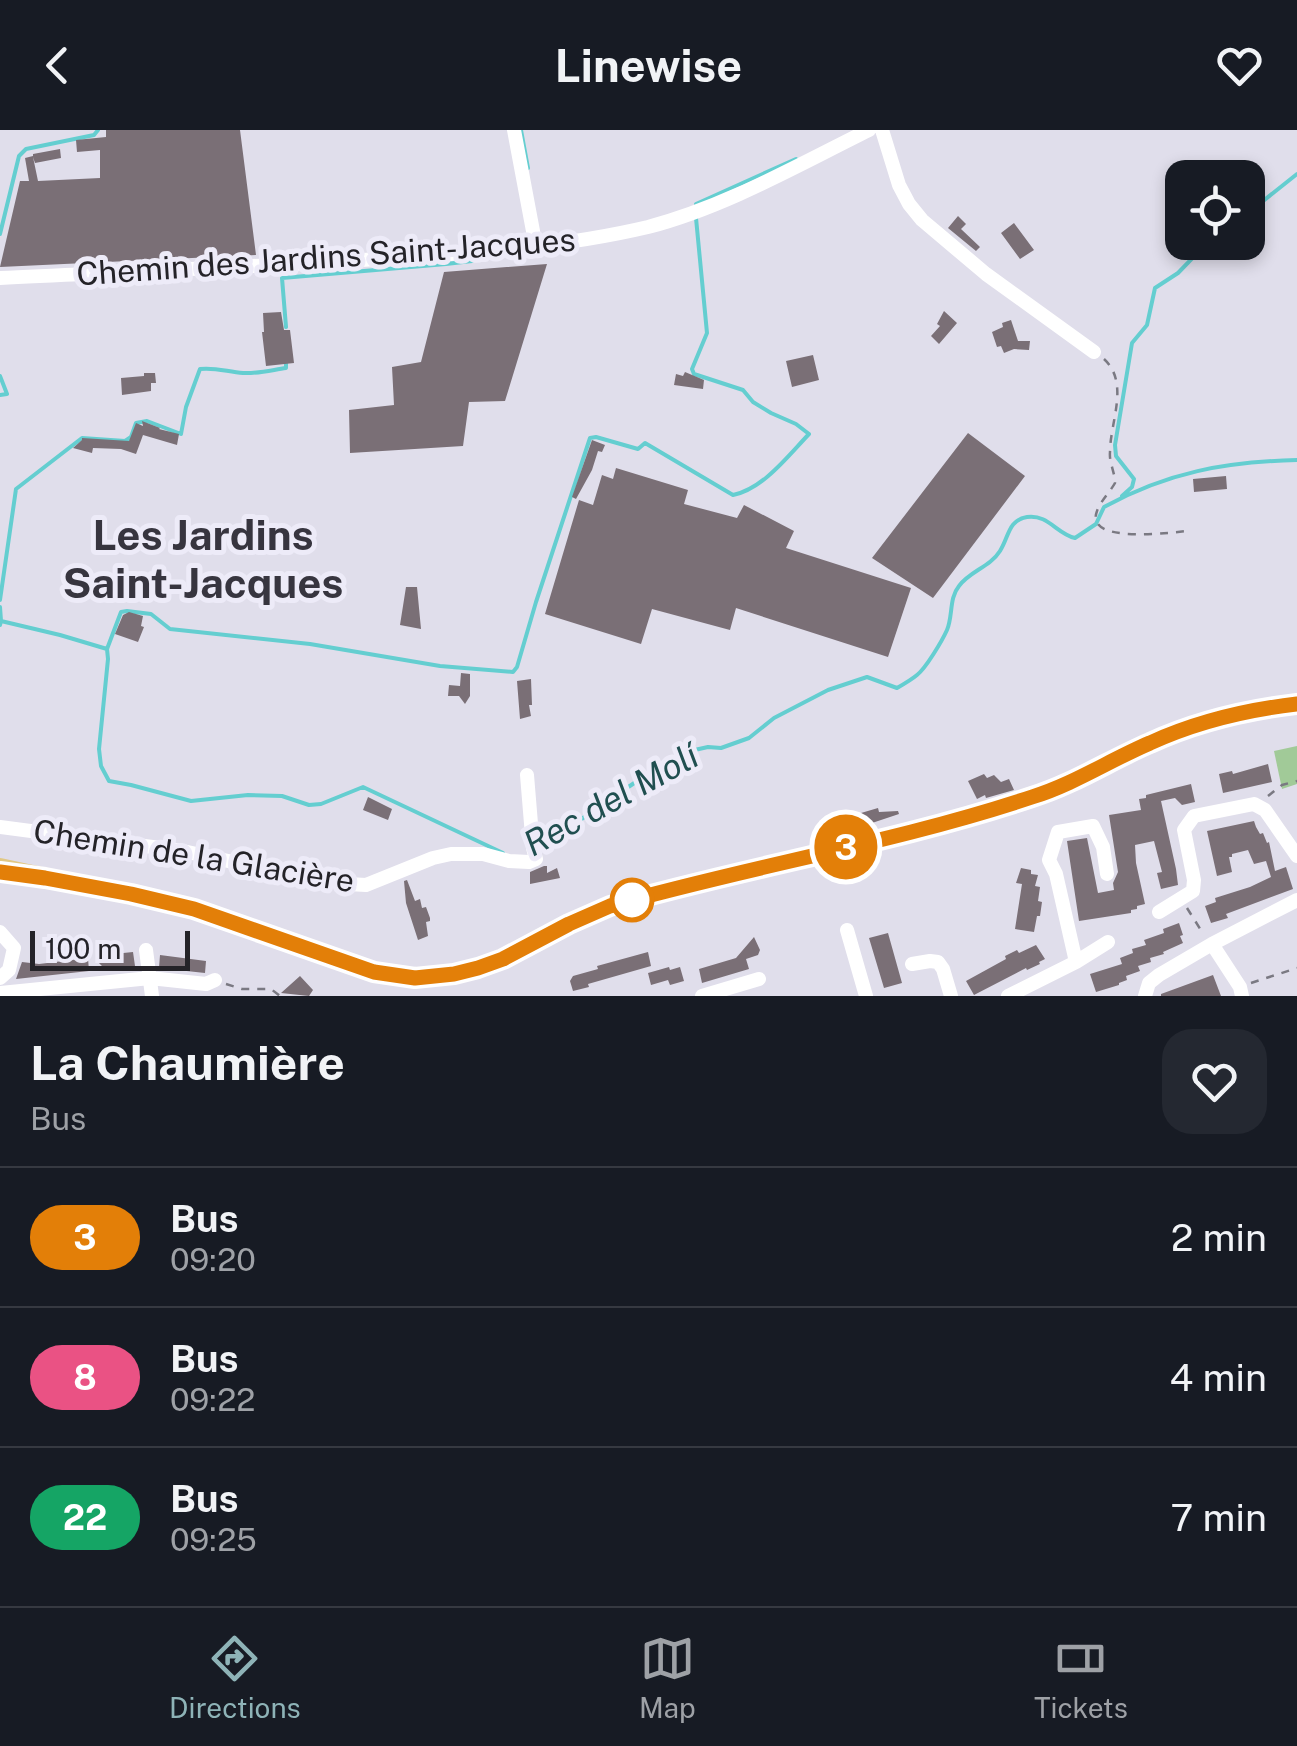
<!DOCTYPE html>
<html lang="en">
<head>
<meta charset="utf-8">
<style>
  :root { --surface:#171b24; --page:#242831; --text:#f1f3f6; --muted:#9ea1a6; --line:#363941; --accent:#8eb3b7 }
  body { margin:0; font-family:"Public Sans",sans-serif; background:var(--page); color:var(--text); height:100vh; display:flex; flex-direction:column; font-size:38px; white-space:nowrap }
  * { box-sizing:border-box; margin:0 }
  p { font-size:32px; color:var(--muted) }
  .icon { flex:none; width:55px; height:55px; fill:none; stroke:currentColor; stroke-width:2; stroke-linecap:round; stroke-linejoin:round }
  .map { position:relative; height:866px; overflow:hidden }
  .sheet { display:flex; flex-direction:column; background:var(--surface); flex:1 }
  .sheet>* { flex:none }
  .badge { padding:0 20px; border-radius:32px; font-size:35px; line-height:65px }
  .controls { position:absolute; left:1165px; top:30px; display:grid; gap:20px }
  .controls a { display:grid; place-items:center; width:100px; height:100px; border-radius:20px; background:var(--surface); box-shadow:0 5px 15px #0003; font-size:50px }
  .scale { position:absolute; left:30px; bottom:25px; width:160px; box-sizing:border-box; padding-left:10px; border:5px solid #242328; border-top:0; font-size:28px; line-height:35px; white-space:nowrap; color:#242328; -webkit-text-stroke:8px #edebf8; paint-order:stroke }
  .map>.badge { position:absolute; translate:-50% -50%; box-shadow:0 0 0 5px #fff }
  .round { display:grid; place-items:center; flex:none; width:105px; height:105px; border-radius:30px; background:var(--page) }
  .summary { display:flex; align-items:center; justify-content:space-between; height:170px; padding:0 30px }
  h1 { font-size:48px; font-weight:700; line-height:75px }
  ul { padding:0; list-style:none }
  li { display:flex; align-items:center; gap:30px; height:140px; padding:0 30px; border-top:2px solid var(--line) }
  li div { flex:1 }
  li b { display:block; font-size:38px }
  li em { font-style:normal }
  li .badge { min-width:110px; font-weight:700; text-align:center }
  header { display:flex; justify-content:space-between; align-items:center; height:130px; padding:0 30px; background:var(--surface); font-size:45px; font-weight:700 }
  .menu { display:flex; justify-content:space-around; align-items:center; height:140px; border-top:2px solid var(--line); background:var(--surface); font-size:28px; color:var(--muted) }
  .menu a { display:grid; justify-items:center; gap:5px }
  .menu .on { color:var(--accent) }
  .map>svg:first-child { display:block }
</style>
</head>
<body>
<header><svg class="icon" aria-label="back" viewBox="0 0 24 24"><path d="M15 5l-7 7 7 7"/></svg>Linewise<svg class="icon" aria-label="heart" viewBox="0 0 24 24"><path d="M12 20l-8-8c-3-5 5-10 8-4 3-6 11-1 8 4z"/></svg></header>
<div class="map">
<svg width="1297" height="866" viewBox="0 0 1297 866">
  <rect width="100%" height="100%" fill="#e0deeb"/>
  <path fill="#a1ca98" d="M1297,616V654L1282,659L1274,621Z"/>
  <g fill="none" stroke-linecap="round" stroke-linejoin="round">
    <path stroke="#64ced0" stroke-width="4" d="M521,0L528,38
      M696,74L796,29
      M1248,83L1297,44
      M0,104L19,26L26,19L94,5L98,0
      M476,115L526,110
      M286,197L282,148L446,134L472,131L476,128
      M0,246L7,264L0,265
      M1122,366L1132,357L1134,349L1116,326L1115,315L1132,213L1147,195L1155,158L1178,143L1208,112
      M0,470L16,359L82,308L125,311L131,307L136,293L147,291L181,304L186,277L200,239C215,237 228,242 243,243C257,244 272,240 286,238V231
      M0,477L1,491
      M0,495L1,491L60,505L107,519L108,529L99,619L101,636L109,651L131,655L191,671L248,665L282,666L309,675L321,674L363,657L503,723
      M107,519L121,482L127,481L151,484L170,499L310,514L440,536L513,542L517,537L536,472L590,308L596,307L638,319L645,313L733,365C763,359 788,326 809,304L796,294L771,283L753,272L743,260L694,244L692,239L707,203L696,88
      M539,718L643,647L690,621L708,617L721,618L749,608L774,588L828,560L867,547L897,558C904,554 911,550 917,545C926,538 942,511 947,500C953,486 949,468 959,456C970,441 990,437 1000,421C1009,407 1008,390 1027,387C1048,384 1057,404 1075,408L1096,394L1104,377C1168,342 1225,332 1297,330"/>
  </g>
  <path fill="#7a6f76" d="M106,0H240L256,125L0,137L20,51H29L25,28L33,26V24L60,19L61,28L35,33L33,27L38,51L100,48V20L77,22L76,10L106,7Z
    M958,86L966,94L961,99L980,117L976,121L948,98Z
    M1014,93L1034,120L1020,129L1001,103Z
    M547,134L505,271L469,272L463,316L350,323L349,280L394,275L392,237L421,232L444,142Z
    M944,181L957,193L939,214L931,206L940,196L937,194Z
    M281,182L284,200H290L294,233L266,236L262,202H264L263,183Z
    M1011,190L1018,211H1030L1029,220L1014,219L1004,223L1001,216L997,217L992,202L1003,197L1002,193Z
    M813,225L819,250L792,257L786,231Z
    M685,242L704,250L703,259L674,255L676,244L683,246Z
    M144,243H155L156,253H151V261L122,265L121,248L144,246Z
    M142,291L160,298L159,299L179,304L177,315L143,305L136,324L121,319L93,318L92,323L73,318L82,310V308L129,311L136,293L143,296Z
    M968,303L1025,346L933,468L872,428Z
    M592,310L605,315L602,322L598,321L592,340L576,369L572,367Z
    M616,338L688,360L684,374L737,388L744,375L794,401L786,418L911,458L888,527L736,478L730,500L652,479L641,514L545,484L579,370L593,375L602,345L613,349Z
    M1226,346L1227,359L1194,362L1193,349Z
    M406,457H417L421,499L400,495Z
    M129,482L143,486L141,496L144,497L138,512L115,504L123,485Z
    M461,543L470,544V566L465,574L459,566H448L449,555L460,556Z
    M531,549L532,575H529L531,586L520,589L517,551Z
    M1268,634L1272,652L1223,663L1219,644L1232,641L1233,644Z
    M984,644L987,648L994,645L1001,652L1009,649L1014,660L986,668L985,665L977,669L968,651Z
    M1191,654L1195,672L1182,675L1175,668L1161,671L1176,739L1178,755L1161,759L1157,743L1162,742L1154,711L1135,715L1136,733L1145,774L1137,776V779L1131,780V783L1079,791L1067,711L1087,708L1098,763L1114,760L1113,753L1118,742L1109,685L1141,680L1139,669L1146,668V665Z
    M368,667L392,679L388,690L363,680Z
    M878,678L879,682L898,681L899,684L848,701L844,688Z
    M1254,691L1256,697L1260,704L1263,703L1267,713L1269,712L1275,741L1286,737L1293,759L1226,784L1228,788L1211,793L1205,776L1216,772L1215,768L1250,757L1271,747L1266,731L1254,734L1248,720L1232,724V727H1229L1232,742L1217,746L1207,701Z
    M544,736H547V743L557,738L560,748L530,754V742Z
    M1021,738L1031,740V744L1038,745L1035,756L1040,757L1038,771L1042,772L1040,786H1037L1034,802L1015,799L1022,754L1016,753Z
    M407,750L415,771L420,769L422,778L426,777L430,788V791L426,792L428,806L418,810L406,773L404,751Z
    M1179,793L1183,805L1180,806L1183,813L1163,822L1164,824L1150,828L1151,832L1138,836L1140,841L1126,846L1127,850L1119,853V855L1096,862L1090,844L1122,834L1120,828L1133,823L1132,819L1146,815L1144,810L1164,803L1163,799Z
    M888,803L902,853L884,858L869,808Z
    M754,807L760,820L758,825L746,829L749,839L702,853L699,839L736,828Z
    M1036,815L1045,829L1039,832L1040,834L1027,840L1026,838L974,865L966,851L1006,829L1005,826L1017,820L1019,823Z
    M133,822L135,836L105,839L98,832L104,825Z
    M648,822L651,836L588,854L589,857L573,861L570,851L573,846L598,839L597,836Z
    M160,825L206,831L205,843L159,838Z
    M88,828L89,841L16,849L22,832L39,834Z
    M669,837L670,840L680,837L684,851L670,855L668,850L651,855L648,843Z
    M1213,845L1221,866H1161V864Z
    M300,846L313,860L309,866L281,863Z"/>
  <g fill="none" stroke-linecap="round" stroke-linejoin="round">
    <path stroke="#7a7982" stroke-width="2.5" stroke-dasharray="8 8" stroke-linecap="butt" d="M1104,229C1130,253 1110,292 1110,322C1109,333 1115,342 1115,353C1110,362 1100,372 1097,381C1084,415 1173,402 1188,401
      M1268,666L1282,655L1297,651
      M1187,778L1204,805
      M1251,853L1297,838
      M226,854L242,859H271L280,866"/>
    <path stroke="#fff" stroke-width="14" d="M514,0L536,117
      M882,0L899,55L909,74L922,90L986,144L1094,222
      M0,148C126,142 252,137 378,129C469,123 559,118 648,97C725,77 798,35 869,0
      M0,697L183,721L260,738L321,746L348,754L366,755L433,728L451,724H483L509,731L529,732L536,729L533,718L527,645
      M1159,782L1193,761L1194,750L1184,700L1194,686L1254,674L1265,680L1297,726
      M847,800L866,866
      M0,802L14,818L9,840L0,848
      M1212,814L1240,857L1242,866
      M146,820L152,866
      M1076,832L1056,744L1049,730L1058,702L1093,696L1103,717L1107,744
      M912,834L930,831L938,832L943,839L951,866
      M0,863L150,848L206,854L215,850
      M702,866L759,849
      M1008,866L1076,832L1108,812
      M1145,866L1149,853L1159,845L1212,814L1297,770"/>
    <path stroke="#e1c885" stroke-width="18" d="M0,737L194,779L374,842L415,847L454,844L479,838L503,829L569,794L611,776C750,735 894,713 1032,667C1074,654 1110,630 1150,613C1198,591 1245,580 1297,574"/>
  </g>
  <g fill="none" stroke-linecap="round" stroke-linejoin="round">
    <defs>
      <path id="line" d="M0,742L45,748L131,764L194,779L374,842L415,848L454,844L478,838L503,829L569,794L610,776C750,736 894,713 1032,667C1074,654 1110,630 1150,613C1198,591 1245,580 1297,574"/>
    </defs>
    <use href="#line" stroke="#fff" stroke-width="22"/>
    <use href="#line" stroke="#e37f08" stroke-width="15"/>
  </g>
  <circle fill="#fff" stroke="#e37f08" stroke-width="5" cx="632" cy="770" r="20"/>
  <g text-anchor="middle" stroke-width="10" stroke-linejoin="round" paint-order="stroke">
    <g font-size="32" fill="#242328" stroke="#edebf8">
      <text transform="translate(326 127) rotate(-4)" y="11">Chemin des Jardins Saint-Jacques</text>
      <text transform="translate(194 726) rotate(9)" y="11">Chemin de la Glacière</text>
    </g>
    <g font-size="35" font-style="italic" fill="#204f50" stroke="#edebf8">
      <text transform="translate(611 670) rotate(-29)" y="12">Rec del Molí</text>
    </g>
    <g font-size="42" font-weight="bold" fill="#37353f" stroke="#edebf8">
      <text x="203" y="420">Les Jardins<tspan x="203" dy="48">Saint-Jacques</tspan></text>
    </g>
  </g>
</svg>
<div class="controls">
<a><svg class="icon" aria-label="locate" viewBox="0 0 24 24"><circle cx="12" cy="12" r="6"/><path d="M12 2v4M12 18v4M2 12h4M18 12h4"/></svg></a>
</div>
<div class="scale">100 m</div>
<b class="badge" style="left:846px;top:717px;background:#e37f08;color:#fff">3</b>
</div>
<section class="sheet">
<div class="summary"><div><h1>La Chaumière</h1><p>Bus</p></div><a class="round"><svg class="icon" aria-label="heart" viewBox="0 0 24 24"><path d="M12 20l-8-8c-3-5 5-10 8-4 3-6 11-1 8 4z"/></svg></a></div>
<ul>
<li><span class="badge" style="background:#e37f08;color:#fff">3</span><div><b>Bus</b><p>09:20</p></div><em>2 min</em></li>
<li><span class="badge" style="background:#ea5284;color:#fff">8</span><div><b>Bus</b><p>09:22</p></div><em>4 min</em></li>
<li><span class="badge" style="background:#15a565;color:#fff">22</span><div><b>Bus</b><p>09:25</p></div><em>7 min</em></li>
</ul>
</section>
<nav class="menu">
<a class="on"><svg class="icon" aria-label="directions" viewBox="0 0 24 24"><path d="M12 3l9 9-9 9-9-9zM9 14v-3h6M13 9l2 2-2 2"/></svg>Directions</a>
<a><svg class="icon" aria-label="map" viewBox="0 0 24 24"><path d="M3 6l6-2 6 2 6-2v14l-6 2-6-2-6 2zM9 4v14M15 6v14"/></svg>Map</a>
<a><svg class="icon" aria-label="tickets" viewBox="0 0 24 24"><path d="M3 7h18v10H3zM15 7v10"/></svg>Tickets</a>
</nav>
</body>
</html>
